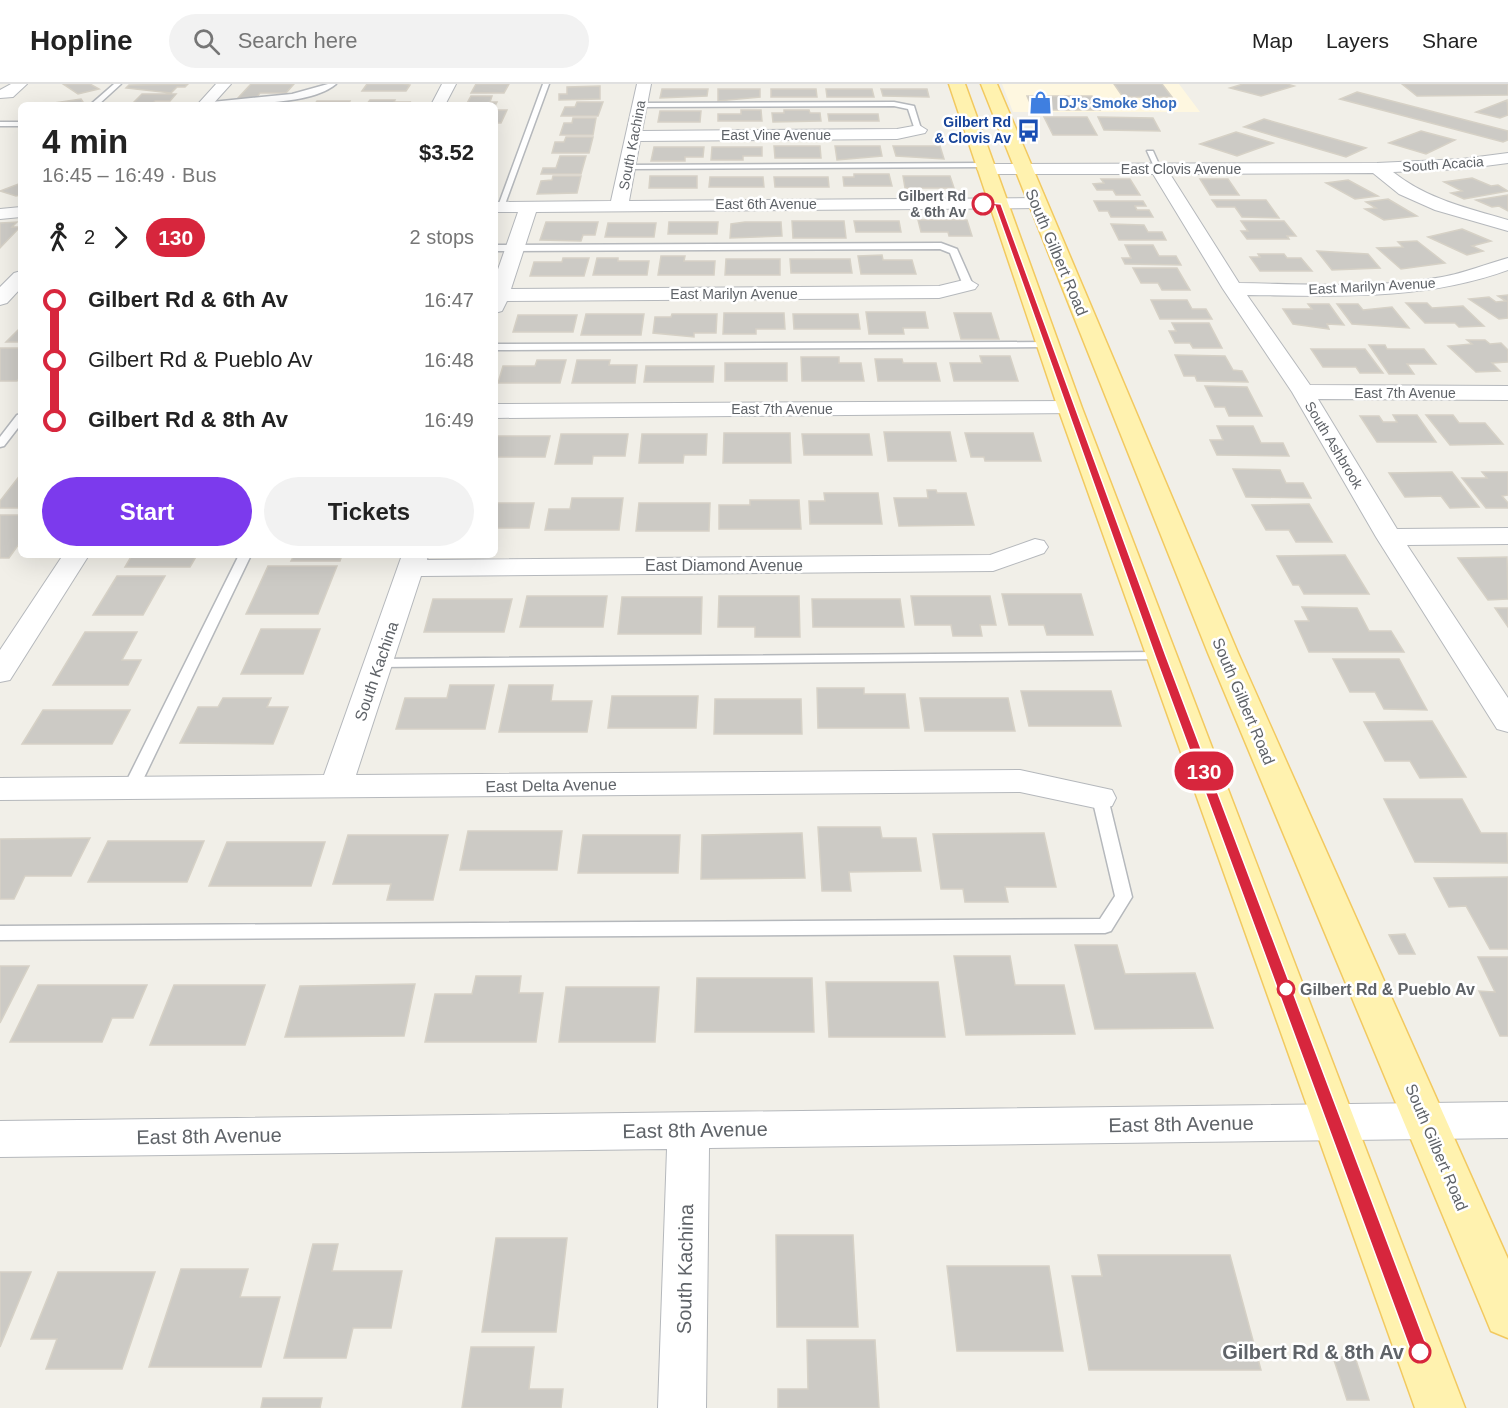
<!DOCTYPE html>
<html lang="en">
<head>
<meta charset="utf-8">
<style>
  :root { --surface:#fff; --page:#f2f2f2; --text:#222; --muted:#767676; --line:#e0e0e0; --accent:#7c3aed }
  body { margin:0; font-family:Helvetica,sans-serif; background:var(--page); color:var(--text); height:100vh; display:flex; flex-direction:column; font-size:22px; white-space:nowrap }
  * { box-sizing:border-box; margin:0 }
  p { font-size:20px; color:var(--muted) }
  .icon { flex:none; width:33px; height:33px; fill:none; stroke:currentColor; stroke-width:2; stroke-linecap:round; stroke-linejoin:round }
  .map { position:relative; flex:1; overflow:hidden }
  .panel { position:absolute; left:18px; top:18px; width:480px; height:456px; display:flex; flex-direction:column; background:var(--surface); border-radius:9px; box-shadow:0 6px 24px #0002 }
  .panel>* { flex:none }
  .badge { padding:0 12px; border-radius:20px; font-size:21px; line-height:39px }
  .map>.badge { position:absolute; translate:-50% -50%; box-shadow:0 0 0 3px #fff }
  .legs { display:flex; align-items:center; gap:9px; height:66px; padding:0 24px; font-size:20px }
  .legs p { margin-inline-start:auto }
  .summary { display:flex; align-items:center; justify-content:space-between; height:102px; padding:0 24px }
  h1 { font-size:33px; font-weight:700; line-height:45px }
  .cta { display:flex; gap:12px; margin-top:auto; padding:12px 24px }
  .cta a { flex:1; height:69px; border-radius:36px; background:var(--accent); color:#fff; font-size:24px; font-weight:700; line-height:69px; text-align:center }
  .cta a+a { background:var(--page); color:var(--text) }
  ul { padding:0 24px; list-style:none }
  li { display:flex; align-items:center; gap:21px; height:60px; font-size:22px }
  li i { display:grid; place-items:center; width:9px; height:100%; margin:0 8px; background:currentColor }
  li i::after { content:''; width:15px; height:15px; margin:-8px; border:4px solid; border-radius:50%; background:var(--surface) }
  li p { margin-inline-start:auto }
  li:first-child i { background:linear-gradient(#0000 50%,currentColor 0) }
  li:last-child i { background:linear-gradient(currentColor 50%,#0000 0) }
  header { display:flex; align-items:center; gap:36px; box-sizing:border-box; height:84px; padding:0 30px; background:var(--surface); border-bottom:2px solid var(--line) }
  header strong { font-size:28px }
  nav { display:flex; gap:33px; margin-inline-start:auto; font-size:21px }
  .search { width:420px; height:54px; background:var(--page); display:flex; align-items:center; gap:15px; box-sizing:border-box; padding:0 21px; border-radius:33px; color:var(--muted); font-size:22px }
  .map>svg:first-child { display:block }
</style>
</head>
<body>
<header>
<strong>Hopline</strong>
<div class="search"><svg class="icon" aria-label="search" viewBox="0 0 24 24"><circle cx="10" cy="10" r="6"/><path d="M15 15l6 6"/></svg>Search here</div>
<nav><a>Map</a><a>Layers</a><a>Share</a></nav>
</header>
<div class="map">
<svg width="1508" height="1324" viewBox="0 0 1508 1324">
  <rect width="100%" height="100%" fill="#f1efe8"/>
  <path fill="#fef7e0" d="M1002,0H1179L1200,28H1013Z"/>
  <path fill="#cccac5" stroke="#d6d1c6" stroke-width="1.5" d="M63,0H90L99,5L78,10Z
    M188,0L185,3H177L171,9L126,4L129,1Z
    M251,0H294L286,9H260L256,14H238Z
    M367,0H403L410,1L406,7H362Z
    M476,0H509L504,9H471Z
    M1114,0H1162L1172,13H1123Z
    M1243,0H1287L1294,2L1261,12L1230,4Z
    M1402,0H1508V11L1417,12Z
    M600,2V15L559,16V10H567V3Z
    M662,5H708L707,12L660,14Z
    M718,5H760V13L718,17Z
    M771,5H816L817,13H771Z
    M826,5H872L874,13H827Z
    M881,5H927L929,13L883,12Z
    M1357,8L1508,47V56L1503,58L1340,15Z
    M142,10H176L170,17H155L151,21H131Z
    M471,12H492L490,18H497L495,22L466,21Z
    M1027,12H1092L1100,26H1033Z
    M81,15L85,21H40Z
    M370,16H395L394,18H410L408,21H366Z
    M1507,16L1508,31L1500,34L1476,28Z
    M317,17H350L348,21H314Z
    M577,18H603L598,32H561L565,23H575Z
    M495,26H507L501,39H495Z
    M741,26H761L762,37H718V30H741Z
    M784,26H809L810,29H820L821,37L773,38L772,29H784Z
    M660,27H701L700,38H658Z
    M828,30H878L879,37H829Z
    M1044,33H1087L1097,51H1053Z
    M1098,33L1153,34L1160,47L1104,46Z
    M573,34H596L593,51H560L564,39H572Z
    M1264,35L1366,64L1346,73L1244,43Z
    M1421,47L1455,56L1426,70L1389,59Z
    M1236,48L1273,59L1237,72L1200,60Z
    M566,53H593L589,69H552L555,58H564Z
    M774,62H820L821,74H775Z
    M835,62H880L882,72L837,76Z
    M893,62H940L944,75L896,72Z
    M654,63H704L703,73H685V77H651Z
    M712,63H762V72H743V76H711Z
    M560,72H586L581,90H541L543,84H556Z
    M854,90H889L892,102H844L843,93H854Z
    M553,92H581L577,109L537,110L541,97L552,96Z
    M650,92H697V104H649Z
    M903,92H950L954,104H905Z
    M710,93H763L764,103H709Z
    M774,93H828L829,103H775Z
    M1472,94L1491,102L1498,101L1508,107L1464,115L1451,109L1462,107L1444,98Z
    M1101,95H1130L1140,111H1116L1113,106H1097L1093,100L1104,99Z
    M1200,95H1228L1239,111H1210Z
    M1348,96L1378,112L1355,115L1326,99Z
    M21,99V111L16,112L0,107Z
    M1508,111V127L1499,122L1492,123L1476,116Z
    M1388,115L1417,132L1384,136L1365,125L1376,124L1366,118Z
    M1212,116H1266L1279,134L1242,133L1235,123H1217Z
    M1094,117H1143L1146,122H1135L1137,126H1149L1153,133H1111L1108,127H1099Z
    M918,136H967L972,152H949L948,148H921Z
    M792,137H844L846,154H793Z
    M854,137H899L901,148H856Z
    M1241,137H1284L1296,152H1287L1289,155H1247L1241,147H1248Z
    M17,138L12,143H20L0,164V139Z
    M546,138H598L595,151H583L581,157L540,156Z
    M669,138H718L717,150H668Z
    M745,138H781L782,152L730,154L731,140Z
    M608,139H656L654,153H605Z
    M1111,140L1144,141L1148,148H1162L1166,156H1119Z
    M1462,145L1491,157L1472,162L1483,167L1467,171L1428,153Z
    M1417,157L1445,179L1401,185L1377,164L1403,163L1398,158Z
    M1125,161H1153L1159,172H1176L1181,181L1125,180L1122,174H1131Z
    M1317,167L1368,170L1380,184L1332,186Z
    M1258,170H1284L1287,174H1301L1312,187H1260L1250,173H1260Z
    M882,171L883,176H912L916,190H861L858,172Z
    M661,172H685L684,177H715L714,191H658Z
    M563,174H589L584,192H530L534,178H562Z
    M597,174H618V177H649L647,191H593Z
    M726,175H780V191H725Z
    M790,175H850L852,189H791Z
    M1133,184H1177L1190,206H1162L1158,199H1141Z
    M1508,211V234L1499,235L1469,215L1489,213L1496,218L1506,217L1498,212Z
    M1151,216H1187L1192,225H1206L1212,235H1160Z
    M1406,219H1427L1432,224L1463,222L1484,242L1459,243L1455,239H1425Z
    M1308,220H1329L1344,241L1327,240L1329,245L1293,240L1283,225H1312Z
    M1337,220H1358L1363,226L1392,223L1409,244L1352,240Z
    M866,228H925L928,244H903L904,250H869Z
    M724,229H784L785,245H756V250H723Z
    M954,229H991L999,255H961Z
    M586,230H644L641,251H581Z
    M672,230H717L716,249H694V253L653,249L655,233H671Z
    M793,230H858L860,245H794Z
    M518,231H577L573,248H513Z
    M1172,239H1209L1222,264H1193L1190,259H1175L1169,247H1176Z
    M21,243V258H6Z
    M1467,256H1485L1490,260L1501,259L1508,266V278L1492,279L1500,287L1476,288L1448,262L1472,260Z
    M1369,261H1385L1387,265H1424L1436,280H1407L1414,290H1389Z
    M0,264H21V292L17,297H0Z
    M1311,265H1365L1383,289H1360L1356,283H1323Z
    M1175,271L1225,272L1233,286L1242,287L1248,298L1197,297L1195,292H1184Z
    M980,272H1010L1018,297H954L950,279H982Z
    M801,273H839V279H861L864,297H802Z
    M875,275H902L903,279H936L940,297H878Z
    M537,276H566L560,299H498L503,282H535Z
    M577,276H610L609,281H637L635,299H572Z
    M725,279H787V297H725Z
    M646,282H714L713,298H644Z
    M1205,302L1247,303L1262,332H1229L1225,323H1215Z
    M1393,331H1417L1436,358H1377L1360,332H1379L1383,338H1397Z
    M1426,331H1453L1459,339H1485L1503,360L1450,361Z
    M1217,342H1253L1261,359H1283L1289,372L1217,371L1210,356H1223Z
    M884,348H950L956,377H888Z
    M724,349H790L791,379H723Z
    M965,349H1033L1041,377H985L984,373H971Z
    M561,350H628L625,372H593L592,380H555Z
    M642,350H707L706,371H684L683,379H639Z
    M802,350H869L872,371H804Z
    M495,352H550L545,373H495Z
    M1233,385L1280,386L1286,399H1303L1311,414L1246,413Z
    M1452,388L1479,423L1450,424L1441,412L1405,413L1389,389Z
    M1482,388H1508V411L1502,412L1508,419V424H1486L1462,394H1487Z
    M21,390V424H0V417Z
    M927,406H936L937,409H966L974,441L899,442L894,414H928Z
    M824,409H878L882,440H810L809,417H825Z
    M572,414H623L619,446H545L549,425H570Z
    M750,416H799L801,445H719V421H750Z
    M495,419H534L529,444H495Z
    M639,419H710L709,447H636Z
    M1309,420L1332,458H1296L1289,446H1266L1252,421Z
    M0,431H21V457L9,474H0Z
    M132,471H197L190,483H125Z
    M294,471H342L340,477H291Z
    M1345,471L1369,510H1304L1299,501H1293L1277,472Z
    M1507,473L1508,515L1488,516L1458,474Z
    M268,482H337L318,530H246Z
    M117,492H165L143,531H93Z
    M1002,510H1081L1093,551H1047L1044,541H1009Z
    M527,512H607L603,543H520Z
    M719,512H799L800,553H755V543H718Z
    M911,512H990L996,541H980L982,552H953L951,541H915Z
    M622,513H702L701,550H618Z
    M433,515H512L504,548H424Z
    M812,515H900L904,543H813Z
    M1302,523L1357,524L1369,547H1391L1404,568H1309L1295,537H1309Z
    M1495,524H1508V543Z
    M261,545H320L303,590H241Z
    M85,548H137L122,576H141L128,601H53Z
    M1333,575H1399L1427,626L1384,625L1375,608H1350Z
    M450,601H494L485,645H396L405,614H447Z
    M509,601H553L551,617H592L587,648H499Z
    M817,604H864V610H905L909,644H818Z
    M1021,607H1111L1121,642H1029Z
    M612,612H698L696,644H608Z
    M223,614H271L267,623H288L273,660L180,659L198,623H218Z
    M920,614H1008L1015,647H925Z
    M715,615H801L802,650H714Z
    M43,626H130L112,660H22Z
    M1432,637L1466,693L1420,694L1410,677H1385L1364,638Z
    M1384,715H1462L1481,749H1507L1508,779L1415,778Z
    M818,743H880L882,754H916L921,787L849,788L851,807H822Z
    M468,747H562L557,786H460Z
    M802,749L805,794L701,795L702,751Z
    M1044,749L1056,803H1005L1008,818H965L963,805H941L933,750Z
    M348,751H448L433,816H387L391,800H333Z
    M583,751H680L678,789H578Z
    M90,754L71,792H25L14,815H0V755Z
    M108,757H204L187,798H88Z
    M227,758H325L311,802H209Z
    M1508,793V865H1490L1466,822L1449,823L1434,794Z
    M1405,850L1415,870H1399L1389,851Z
    M1075,861H1117L1125,890L1195,889L1213,944L1095,945Z
    M954,872H1010L1015,901H1064L1075,950L966,951Z
    M1478,873H1508V952H1500L1479,907L1495,908Z
    M0,882H29L0,939Z
    M476,892H521L519,909H543L536,958H425L435,910H472Z
    M697,894H812L814,948H695Z
    M826,898H938L945,953H829Z
    M415,900L404,952L285,953L300,902Z
    M38,901H147L133,934H112L102,958H10Z
    M174,901H265L245,961H150Z
    M566,903H659L655,958H559Z
    M776,1151H853L858,1243H777Z
    M496,1154H567L556,1248H482Z
    M313,1160H338L332,1187H402L391,1244H353L346,1274H284Z
    M1098,1171H1230L1261,1286H1089L1072,1192H1102Z
    M947,1182H1049L1063,1267H957Z
    M181,1185H248L240,1213H280L261,1283H149Z
    M0,1188H31L0,1263Z
    M58,1188H155L122,1285H46L57,1255H31Z
    M807,1256H875L879,1324H778V1305H808Z
    M471,1263H534L529,1305H563L561,1324H462Z
    M1333,1273H1355L1369,1316H1347Z
    M263,1314H322L320,1324H261Z"/>
  <g fill="none" stroke-linecap="round" stroke-linejoin="round">
    <defs>
      <path id="lane" d="M114,0H121L98,21H90Z
        M328,0H336C310,22 242,19 208,21L202,19L292,10Z
        M543,0H549L504,123L497,125Z
        M894,18L914,22L922,48L915,46L908,25L894,22L640,23L636,21L640,19Z
        M0,38H21V42H0Z
        M1147,67H1153L1162,87H1156Z
        M984,79L988,81L987,83L628,85L624,83L628,81Z
        M941,159L957,165L973,201L971,203L963,201L950,169L940,165L495,167V161Z
        M1051,258V262L1047,263L495,266V260Z
        M21,330V340L4,362L0,363V353L17,331Z
        M239,471H251L139,704L131,709L126,708L123,704Z
        M1161,568L1168,572L1166,575L378,583L371,579L378,575Z
        M1100,709L1108,714L1132,813L1111,847L1105,849L0,856V842L1100,835L1115,812L1092,714Z"/>
      <path id="street" d="M11,0H27L13,13L0,14V6Z
        M216,0H231L212,21H197Z
        M442,0H456L445,21H431Z
        M637,0H651L642,47L897,45L919,41L927,46L925,49L897,55L640,57L629,117L1037,114L1046,119L1037,124L536,128L511,205L939,202L968,195L978,201L975,205L939,214L507,217L502,227L495,229V194L518,128H495V118L611,117Z
        M1508,69V79L1462,85L1393,88C1427,115 1467,124 1508,136V147L1435,126L1399,110L1373,89L1170,90L1239,199C1306,200 1375,205 1442,193C1465,189 1486,180 1508,174V186C1423,217 1336,212 1247,211L1310,301L1508,302V316L1318,315L1397,445L1508,444V460L1407,461L1508,614V648L1497,645L1376,453L1292,308L1223,205L1153,90H985L977,85L985,80L1377,79L1462,75Z
        M21,123V133L0,135V125Z
        M21,187V204L7,219L0,221V203L14,189Z
        M1070,317L1078,319L1081,324L1078,329L495,334V320Z
        M1035,455L1044,457L1048,463L1044,469L993,487L421,492L356,691L1020,686L1112,706L1116,714L1112,722L1100,725L1020,708L0,716V694L324,691L402,471H428L427,476L990,471Z
        M63,471H89L10,596L0,598V566Z
        M1508,1018V1054L709,1064L706,1324H658L667,1065L0,1073V1037Z"/>
      <path id="primary" d="M949,0H965L1082,324L1465,1324H1415L1058,324Z
        M981,0H997L1238,569L1508,1175V1254L1491,1247L1484,1230L1208,569Z"/>
    </defs>
    <use href="#lane" stroke="#b5b8bc" stroke-width="3"/>
    <use href="#street" stroke="#b5b8bc" stroke-width="2"/>
    <use href="#primary" stroke="#f2c960" stroke-width="3"/>
    <use href="#lane" fill="#fff" fill-rule="evenodd"/>
    <use href="#street" fill="#fff" fill-rule="evenodd"/>
    <use href="#primary" fill="#fff2af" fill-rule="evenodd"/>
  </g>
  <path fill="#d7263d" stroke="#fff" stroke-width="1.5" d="M981,118L1001,120L1166,572L1429,1268L1426,1274L1420,1276L1414,1274L1411,1268L1155,572L995,122H983Z"/>
  <defs>
    <symbol id="shop-bare" viewBox="-9 -9 18 18"><path d="M-5-2.5h2.3a2.7 3.5 0 0 1 5.4 0H5L5.5 6h-11ZM-1.5-2.5h3a1.5 2.3 0 0 0-3 0Z" fill="#3f7fe0" stroke="#fff" stroke-width="2.5" paint-order="stroke"/></symbol>
    <symbol id="bus-bare" viewBox="-9 -9 18 18"><path d="M-5-6H5V4H4V6H2V4H-2V6H-4V4H-5ZM-3.5-4V0h7V-4ZM-3.5 1.2v1.5H-2V1.2ZM2 1.2v1.5H3.5V1.2Z" fill="#1a4fb4" stroke="#fff" stroke-width="2.5" paint-order="stroke"/></symbol>
  </defs>
  <g fill-rule="evenodd">
    <use href="#shop-bare" x="1024" y="2" width="33" height="33"/>
    <use href="#bus-bare" x="1012" y="30" width="33" height="33"/>
  </g>
  <g fill="#fff" stroke="#d7263d" stroke-width="3">
    <circle cx="983" cy="120" r="10"/>
    <circle cx="1286" cy="905" r="8"/>
    <circle cx="1420" cy="1268" r="10"/>
  </g>
  <g text-anchor="middle" stroke-width="5" stroke-linejoin="round" paint-order="stroke">
    <g font-size="14" font-weight="bold" fill="#366cbe" stroke="#fff" text-anchor="start">
      <text x="1059" y="24">DJ's Smoke Shop</text>
    </g>
    <g font-size="14" font-weight="bold" fill="#164399" stroke="#fff" text-anchor="end">
      <text x="1011" y="43">Gilbert Rd<tspan x="1011" dy="16">&amp; Clovis Av</tspan></text>
    </g>
    <g font-size="14" fill="#5f6368" stroke="#fff">
      <text x="776" y="56">East Vine Avenue</text>
      <text transform="translate(632 61) rotate(-79)" y="5">South Kachina</text>
      <text transform="translate(1443 80) rotate(-4)" y="5">South Acacia</text>
      <text x="1181" y="90">East Clovis Avenue</text>
      <text x="766" y="125">East 6th Avenue</text>
      <text transform="translate(1372 202) rotate(-3)" y="5">East Marilyn Avenue</text>
      <text x="734" y="215">East Marilyn Avenue</text>
      <text x="1405" y="314">East 7th Avenue</text>
      <text x="782" y="330">East 7th Avenue</text>
      <text transform="translate(1334 361) rotate(59)" y="5">South Ashbrook</text>
    </g>
    <g font-size="14" font-weight="bold" fill="#5f6368" stroke="#fff" text-anchor="end">
      <text x="966" y="117">Gilbert Rd<tspan x="966" dy="16">&amp; 6th Av</tspan></text>
    </g>
    <g font-size="16" fill="#5f6368" stroke="#fff">
      <text transform="translate(1057 168) rotate(67)" y="6">South Gilbert Road</text>
      <text x="724" y="487">East Diamond Avenue</text>
      <text transform="translate(376 587) rotate(-71)" y="6">South Kachina</text>
      <text transform="translate(1244 617) rotate(67)" y="6">South Gilbert Road</text>
      <text transform="translate(551 701) rotate(-1)" y="6">East Delta Avenue</text>
      <text transform="translate(1437 1063) rotate(67)" y="6">South Gilbert Road</text>
    </g>
    <g font-size="16" font-weight="bold" fill="#5f6368" stroke="#fff" text-anchor="start">
      <text x="1300" y="911">Gilbert Rd &amp; Pueblo Av</text>
    </g>
    <g font-size="20" fill="#5f6368" stroke="#fff">
      <text transform="translate(1181 1040) rotate(-1)" y="7">East 8th Avenue</text>
      <text transform="translate(695 1046) rotate(-1)" y="7">East 8th Avenue</text>
      <text transform="translate(209 1052) rotate(-1)" y="7">East 8th Avenue</text>
      <text transform="translate(685 1185) rotate(-89)" y="7">South Kachina</text>
    </g>
    <g font-size="20" font-weight="bold" fill="#5f6368" stroke="#fff" text-anchor="end">
      <text x="1404" y="1275">Gilbert Rd &amp; 8th Av</text>
    </g>
  </g>
</svg>
<b class="badge" style="left:1204px;top:687px;background:#d7263d;color:#fff">130</b>
<section class="panel">
<div class="summary"><div><h1>4 min</h1><p>16:45 – 16:49 · Bus</p></div><b>$3.52</b></div>
<div class="legs"><svg class="icon" aria-label="walk" viewBox="0 0 24 24"><circle cx="13" cy="4" r="2"/><path d="M13 8l-2 6 4 7M11 14l-3 7M7 12l3-4h3l4 4"/></svg>2<svg class="icon" aria-label="forward" viewBox="0 0 24 24"><path d="M9 5l7 7-7 7"/></svg><b class="badge" style="background:#d7263d;color:#fff">130</b><p>2 stops</p></div>
<ul>
<li><i style="color:#d7263d"></i><b>Gilbert Rd &amp; 6th Av</b><p>16:47</p></li>
<li><i style="color:#d7263d"></i><span>Gilbert Rd &amp; Pueblo Av</span><p>16:48</p></li>
<li><i style="color:#d7263d"></i><b>Gilbert Rd &amp; 8th Av</b><p>16:49</p></li>
</ul>
<div class="cta"><a>Start</a><a>Tickets</a></div>
</section>
</div>
</body>
</html>
